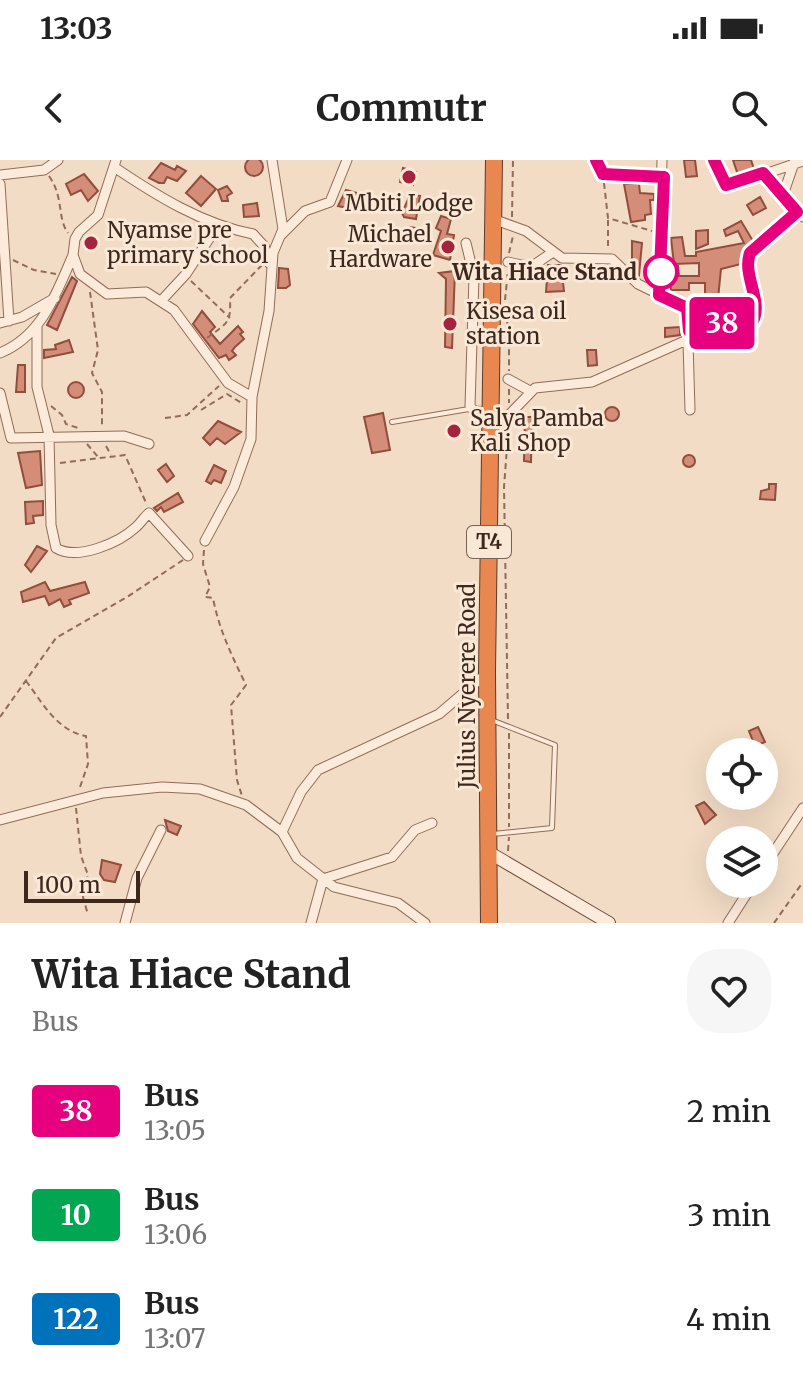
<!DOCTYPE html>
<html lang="en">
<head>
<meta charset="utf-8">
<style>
  :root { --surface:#fff; --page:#f6f6f6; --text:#222; --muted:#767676 }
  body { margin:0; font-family:Merriweather,serif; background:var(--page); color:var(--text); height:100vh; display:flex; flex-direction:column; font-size:30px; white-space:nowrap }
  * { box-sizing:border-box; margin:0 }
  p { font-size:26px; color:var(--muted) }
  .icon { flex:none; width:44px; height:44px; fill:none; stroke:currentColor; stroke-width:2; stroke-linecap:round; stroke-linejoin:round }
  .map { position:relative; height:763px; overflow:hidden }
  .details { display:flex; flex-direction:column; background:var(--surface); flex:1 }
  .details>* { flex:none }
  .badge { padding:0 16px; border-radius:6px; font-size:28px; line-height:52px }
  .controls { position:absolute; left:706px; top:578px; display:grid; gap:16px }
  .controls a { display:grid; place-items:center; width:72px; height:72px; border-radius:50%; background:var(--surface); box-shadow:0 8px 32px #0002; font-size:40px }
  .scale { position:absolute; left:24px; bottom:20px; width:116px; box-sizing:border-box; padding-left:8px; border:4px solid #3e281e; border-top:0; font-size:22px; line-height:28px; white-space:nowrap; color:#3e281e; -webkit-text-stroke:6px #f9e8d6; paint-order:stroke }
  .map>.badge { position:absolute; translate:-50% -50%; box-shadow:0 0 0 4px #fff }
  .round { display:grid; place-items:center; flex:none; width:84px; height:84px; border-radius:32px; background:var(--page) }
  .summary { display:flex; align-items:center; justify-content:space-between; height:136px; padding:0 32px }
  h1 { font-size:38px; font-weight:700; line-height:60px }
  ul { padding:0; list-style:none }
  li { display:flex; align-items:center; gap:24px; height:104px; padding:0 32px }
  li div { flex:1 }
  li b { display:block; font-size:30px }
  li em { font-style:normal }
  li .badge { min-width:88px; font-weight:700; text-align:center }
  .status { display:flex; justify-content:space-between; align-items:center; height:56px; padding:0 40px; background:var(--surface); direction:ltr }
  .status svg { height:22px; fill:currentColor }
  header { display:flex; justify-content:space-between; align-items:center; height:104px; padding:0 32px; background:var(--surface); font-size:36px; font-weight:700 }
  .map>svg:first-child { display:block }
</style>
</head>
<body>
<div class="status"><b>13:03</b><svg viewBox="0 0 49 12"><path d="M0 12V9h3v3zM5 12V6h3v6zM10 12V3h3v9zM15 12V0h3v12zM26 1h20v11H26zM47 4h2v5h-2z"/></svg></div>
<header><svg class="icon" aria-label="back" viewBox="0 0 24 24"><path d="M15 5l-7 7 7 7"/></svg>Commutr<svg class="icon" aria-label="search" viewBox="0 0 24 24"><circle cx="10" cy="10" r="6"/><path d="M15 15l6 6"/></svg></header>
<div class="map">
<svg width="803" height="763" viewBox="0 0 803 763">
  <rect width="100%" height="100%" fill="#f2dcc5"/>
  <path fill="#d48d78" stroke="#914e3d" stroke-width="2" d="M245 7a9 9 0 1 1 18 0a9 9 0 1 1-18 0Z
    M684,0H695L697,16L686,17Z
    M733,0H751L754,9L738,15Z
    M161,3L175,10L177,6L186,11L177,21L167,17L164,23H159L149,18Z
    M403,8L416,12L413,25L400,22Z
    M84,14L98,31L88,41L81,30L71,35L66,24Z
    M201,16L216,29L201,46L186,33Z
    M624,24H639L640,33L654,34V40H650L651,54L645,55V60L631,62Z
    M227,26L232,33L227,36L228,41H222L218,30Z
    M346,30L357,33L356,50L338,46Z
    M410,35L420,36L416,59L404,57L402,53Z
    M760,37L766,48L753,55L747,45Z
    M257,43L259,56L244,57L243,45Z
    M441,56L451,59L447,74L454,75L450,100L433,95L441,71L436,68Z
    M741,61L753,81L742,91L741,104L721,109L717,149L734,152L739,157L695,161L696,135L705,136V123H689V130H671L668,106H678L679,116H699V103L674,104L671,78L682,77L685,96H696V92L744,83L738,71L726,76L724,70Z
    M410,67L422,69L421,77L408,78Z
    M708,70V84L696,89V71Z
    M632,81L642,83L639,115L632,108Z
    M548,105H561L564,131L546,132Z
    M279,108L288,109L290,125L286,128H278Z
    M455,111L452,188L445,187L446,119L439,113Z
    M72,117L77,121L57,170L47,165Z
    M202,151L215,167L210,172L220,184L238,166L243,172L240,174L244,179L235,187L232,191L236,195L229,200L226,195L219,198L193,164Z
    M680,167V175L665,177V168Z
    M69,180L73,192L44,198V190L56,189L55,185Z
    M587,190H596L597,205L588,206Z
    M18,205H25V232H16Z
    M68 230a8 8 0 1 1 16 0a8 8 0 1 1-16 0Z
    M605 254a7 7 0 1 1 14 0a7 7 0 1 1-14 0Z
    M383,253L390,290L372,293L364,257Z
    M525,257H532L531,302L524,301Z
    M218,261L241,272L225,284L217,278L210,285L203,278Z
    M40,291L42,325L26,328L18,293Z
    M683 301a6 6 0 1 1 12 0a6 6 0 1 1-12 0Z
    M166,304L174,316L167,322L158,310Z
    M214,305L226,311L221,323L214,320L211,324L206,321Z
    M769,324H776L775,340L760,339L761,331L769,329Z
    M178,333L183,342L164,352L161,347L157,351L154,348Z
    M43,341V355L33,356L34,363L26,364L25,342Z
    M37,386L47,391L31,412L25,405Z
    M45,422L50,431L85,422L89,433L69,440L71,444L64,447L60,439L49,445L45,436L23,442L21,432Z
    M758,567L765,582L755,586L749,571Z
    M704,642L716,655L705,664L696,646Z
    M165,660L181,666L177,675L168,671Z
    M102,700L121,705L115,722L104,720L100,714Z"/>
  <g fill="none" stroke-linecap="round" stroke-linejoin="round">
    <defs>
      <path id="lane" d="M392,262L469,249
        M493,674L552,668L555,585L494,561"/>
      <path id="street" d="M116,0L98,55L79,72L75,79L73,95L80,114L107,134L146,132L174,150L228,223L252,237
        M596,0L599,12L609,16L664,17
        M714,0L722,21L730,26L803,1
        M114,7C157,36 202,64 253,74L264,86L270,104
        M763,13L803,57
        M0,15L44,10L58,0
        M0,24L9,161
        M782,38L795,0
        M493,59L526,71L562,98L612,99L638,124L687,148L690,250
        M281,75L305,51L330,42L347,0
        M466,83L474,116L470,246L474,251L490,252
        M508,102L531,107L553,92
        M659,135L662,0
        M161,141L186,114L218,65
        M0,163L22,157L55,138
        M37,166V227L49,275L51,365L56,388C77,401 119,383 136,367C141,363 144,357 149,353L188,396
        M689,171C711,162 735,170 753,161C763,140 742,116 750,93L797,52
        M0,193C42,176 56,134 73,95
        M508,219L530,231
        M0,233L11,278L124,276L149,284
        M509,255L535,228L592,222L689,179
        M205,381L234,327L251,279L252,237L269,151L273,93L283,69L272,0
        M0,660L103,633L162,627L200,629L246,645L282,672L297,698L334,727L398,743L425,763
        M282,672L301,632L318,610L439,554L486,514
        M764,707L803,648
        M125,763L137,718L161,670
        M311,763L323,719L392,697L415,670L432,663
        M728,763L753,724"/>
      <path id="secondary" d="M490,693L609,763"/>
      <path id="highway" d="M489,763L487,513L494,0"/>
    </defs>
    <use href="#lane" stroke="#906c59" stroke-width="6"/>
    <use href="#street" stroke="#906c59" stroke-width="11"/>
    <use href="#secondary" stroke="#714d3c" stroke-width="14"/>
    <use href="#highway" stroke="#5d3b2d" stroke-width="18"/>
    <path stroke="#906c59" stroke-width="2" stroke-dasharray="6 4" stroke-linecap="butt" d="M49,16C64,37 57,58 68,73
      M604,23L608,58L652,71
      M512,57L513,0
      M608,60V89
      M509,93L513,76
      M13,100L34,110L56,114
      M191,121L230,158
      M90,132L98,190L92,213L102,232V268
      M505,140L508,111
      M504,150L509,169V211
      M207,178C228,162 231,164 230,138L262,105
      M509,229V243
      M51,246L62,255L66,264L78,268
      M201,250L227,234L243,244
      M165,258L187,255L219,226
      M87,284L98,297
      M106,286L111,295
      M60,303L125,295L147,345
      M204,390L203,404L210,427L205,437L213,438C219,470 232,496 246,525L231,545L237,620L242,636
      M26,521C42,542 57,571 86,576L88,604L79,630
      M0,557L56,478L127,437L183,400
      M508,559L504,327L509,261
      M509,573V667
      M76,648L81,696L88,715L83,737L88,755
      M508,691L509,677
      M774,763L803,722"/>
    <use href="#lane" stroke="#fcebda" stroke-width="4"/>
    <use href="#street" stroke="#fcebda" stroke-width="9"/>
    <use href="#secondary" stroke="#fcebda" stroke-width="12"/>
    <use href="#highway" stroke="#e88850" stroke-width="16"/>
  </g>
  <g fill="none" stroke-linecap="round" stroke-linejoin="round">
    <defs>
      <path id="line" d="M596,0L603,14L664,17L659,135L687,148L689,171C712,161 735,170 753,161C763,140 742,116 750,93L797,52L763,13L726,25L714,0"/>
    </defs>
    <use href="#line" stroke="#fff" stroke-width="18"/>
    <use href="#line" stroke="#e6007e" stroke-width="12"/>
  </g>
  <g fill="#a4233d" stroke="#f9e8d6" stroke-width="3">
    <circle cx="409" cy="17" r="8"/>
    <circle cx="91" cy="83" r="8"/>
    <circle cx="448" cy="87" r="8"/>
    <circle cx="450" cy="164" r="8"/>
    <circle cx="454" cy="271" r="8"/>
  </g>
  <circle fill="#fff" stroke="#e6007e" stroke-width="4" cx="661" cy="112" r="16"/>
  <g text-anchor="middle" stroke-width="6" stroke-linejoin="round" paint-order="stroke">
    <rect fill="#f9e8d6" stroke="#766255" stroke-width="2" x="467" y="366" width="44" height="32" rx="6"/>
    <g font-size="20" font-weight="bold" fill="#3e281e">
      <text x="489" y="389">T4</text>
    </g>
    <g font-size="22" fill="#3e281e" stroke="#f9e8d6" text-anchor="start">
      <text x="409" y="51" text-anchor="middle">Mbiti Lodge</text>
      <text x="107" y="78">Nyamse pre<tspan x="107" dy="25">primary school</tspan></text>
      <text x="432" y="82" text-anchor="end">Michael<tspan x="432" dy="25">Hardware</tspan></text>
      <text x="466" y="159">Kisesa oil<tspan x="466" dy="25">station</tspan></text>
      <text x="470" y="266">Salya Pamba<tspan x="470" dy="25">Kali Shop</tspan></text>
    </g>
    <g font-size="22" font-weight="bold" fill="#3e281e" stroke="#f9e8d6" text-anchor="end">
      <text x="637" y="120">Wita Hiace Stand</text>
    </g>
    <g font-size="22" fill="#3e281e" stroke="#f9e8d6">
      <text transform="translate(467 526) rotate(-90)" y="8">Julius Nyerere Road</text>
    </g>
  </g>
</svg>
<div class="controls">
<a><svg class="icon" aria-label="locate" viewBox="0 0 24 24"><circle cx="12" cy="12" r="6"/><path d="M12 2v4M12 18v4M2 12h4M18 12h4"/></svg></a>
<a><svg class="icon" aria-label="layers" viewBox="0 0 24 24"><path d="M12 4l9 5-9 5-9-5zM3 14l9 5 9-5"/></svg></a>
</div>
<div class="scale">100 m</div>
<b class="badge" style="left:722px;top:163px;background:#e6007e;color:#fff">38</b>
</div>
<section class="details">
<div class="summary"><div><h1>Wita Hiace Stand</h1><p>Bus</p></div><a class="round"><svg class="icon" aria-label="heart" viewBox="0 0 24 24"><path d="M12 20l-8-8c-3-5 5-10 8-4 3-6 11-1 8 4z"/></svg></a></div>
<ul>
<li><span class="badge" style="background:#e6007e;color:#fff">38</span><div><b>Bus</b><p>13:05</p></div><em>2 min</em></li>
<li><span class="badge" style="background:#00a651;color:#fff">10</span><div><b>Bus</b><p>13:06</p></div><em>3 min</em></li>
<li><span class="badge" style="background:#0072bc;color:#fff">122</span><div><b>Bus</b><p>13:07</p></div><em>4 min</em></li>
</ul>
</section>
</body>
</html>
